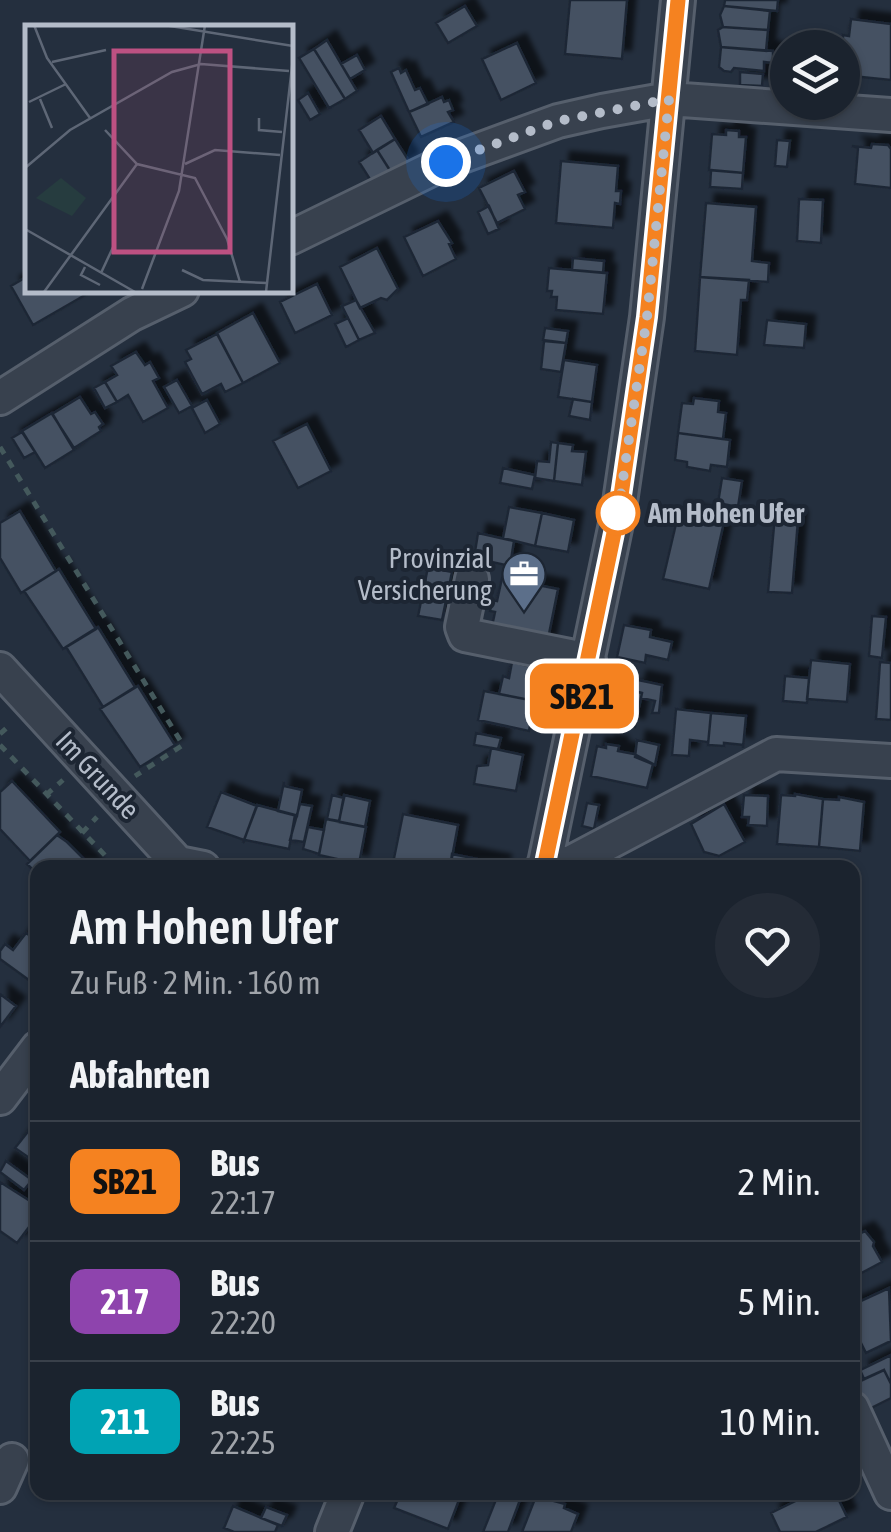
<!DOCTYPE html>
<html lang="de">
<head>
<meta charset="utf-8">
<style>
  :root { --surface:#1b232e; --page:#242b36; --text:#f1f3f6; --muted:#a0a4aa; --line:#39404a }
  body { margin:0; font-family:"Asap Condensed",sans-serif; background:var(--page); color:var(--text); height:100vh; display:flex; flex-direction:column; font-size:38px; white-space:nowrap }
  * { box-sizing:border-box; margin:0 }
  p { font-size:32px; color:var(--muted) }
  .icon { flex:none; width:55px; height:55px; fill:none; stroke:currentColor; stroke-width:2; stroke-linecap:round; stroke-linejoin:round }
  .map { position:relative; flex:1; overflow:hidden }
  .details { position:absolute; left:30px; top:860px; width:830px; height:640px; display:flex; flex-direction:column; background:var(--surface); border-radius:20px; box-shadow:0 2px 8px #0004,0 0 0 2px var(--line) }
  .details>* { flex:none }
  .badge { padding:0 20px; border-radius:15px; font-size:35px; line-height:65px }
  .tools { position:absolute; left:770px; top:30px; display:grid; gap:20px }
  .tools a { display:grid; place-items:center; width:90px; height:90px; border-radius:50%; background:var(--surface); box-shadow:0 2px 8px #0004,0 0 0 2px var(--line); font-size:50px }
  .you { position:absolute; width:50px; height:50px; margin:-25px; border:8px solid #fff; border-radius:50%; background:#1a73e8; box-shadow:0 0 0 15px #1a73e833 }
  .map>.badge { position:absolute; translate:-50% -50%; box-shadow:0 0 0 5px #fff }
  h2 { padding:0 40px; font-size:38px; line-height:90px }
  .round { display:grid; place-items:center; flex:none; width:105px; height:105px; border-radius:52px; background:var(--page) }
  .summary { display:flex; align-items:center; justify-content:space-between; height:170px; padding:0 40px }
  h1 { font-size:48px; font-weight:600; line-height:75px }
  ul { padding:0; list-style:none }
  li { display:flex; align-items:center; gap:30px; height:120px; padding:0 40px; border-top:2px solid var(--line) }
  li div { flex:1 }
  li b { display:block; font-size:38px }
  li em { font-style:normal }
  li .badge { min-width:110px; font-weight:700; text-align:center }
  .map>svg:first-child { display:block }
</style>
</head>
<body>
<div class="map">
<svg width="891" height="1532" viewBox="0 0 891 1532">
  <defs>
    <filter id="shadow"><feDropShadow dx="9" dy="-9" stdDeviation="2.5" flood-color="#0009"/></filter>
  </defs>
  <rect width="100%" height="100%" fill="#242f3e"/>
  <path fill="#455162" stroke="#1f2835" stroke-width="2.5" filter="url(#shadow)" d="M570,0H627L622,59L565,54Z
    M725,0H778L777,11L724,6Z
    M465,6L477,26L448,43L436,23Z
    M724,6L770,11L768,30L723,27L720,15Z
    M851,19L891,24V80L842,75L843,35L849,36Z
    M723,27L768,30L766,51L721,47L718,30Z
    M327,40L357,91L345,99L314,49Z
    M517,43L536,83L501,100L482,59Z
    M721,47L773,51V63L764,62V71L734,68L731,72L724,71L719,67Z
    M314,49L345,99L329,108L299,58Z
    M357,55L365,70L350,79L341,64Z
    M399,68L401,73L406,70L415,90L420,88L428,104L409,112L391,72Z
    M740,72L763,74L762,86L740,85Z
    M308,93L320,114L310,120L298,100Z
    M442,97L444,102L449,100L453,110L448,112L454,122L421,137L409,112Z
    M381,116L395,139L373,153L359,130Z
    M726,130L739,131V137H746L743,173L709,170L712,134L726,135Z
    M395,139L409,161L391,172L377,150Z
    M777,140L790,141L787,167L775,166Z
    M872,144L888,145L891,149V188L855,184L858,148L852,146L871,148Z
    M377,150L391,172L373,184L359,162Z
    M561,161L618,166L616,191H621L620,204L615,203L613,228L556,223Z
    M711,170L743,173L742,189L710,187Z
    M514,171L525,192L518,195L525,209L497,223L479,188Z
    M799,199L823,200L821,243L797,241Z
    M706,203L756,207L752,261L769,263L768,282L700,277Z
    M489,206L499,229L488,234L478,212Z
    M438,221L452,243L449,244L456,259L423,276L404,237Z
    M377,248L398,289L387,300L381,298L360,308L340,267Z
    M573,258L604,261L603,273L572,270Z
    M549,268L607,273L603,314L556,310L557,297H551L552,291H547Z
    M28,276V290L92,291L33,325L11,286Z
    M700,277L749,280L747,300H741L737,355L695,351Z
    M317,284L332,315L295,333L280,302Z
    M356,300L375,333L359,340L342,306Z
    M253,313L280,363L243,383L217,333Z
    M348,318L359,340L346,347L335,324Z
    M767,320L806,324L804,348L764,345Z
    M545,328L568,331L566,343L543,340Z
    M217,334L243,383L225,392L221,384L202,394L185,362L191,359L186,350Z
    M544,341L566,343L561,372L541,369Z
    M136,352L145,365L150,362L159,378L153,381L168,408L143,422L128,395L117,402L105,382L117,375L111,366Z
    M564,360L597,365L592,402L558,397Z
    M177,380L192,406L179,413L164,387Z
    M105,382L117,402L105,408L94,388Z
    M80,397L91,414L95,412L103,424L99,427L101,431L74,448L52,414Z
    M694,398L719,401L718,412L726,413L723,439L678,433L682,403L693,404Z
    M573,399L592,402L590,420L569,416Z
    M207,400L220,424L205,433L192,408Z
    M52,413L74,450L45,468L22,431Z
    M307,424L331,471L298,488L273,441Z
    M22,432L35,452L24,458L12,438Z
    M678,433L730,440L727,467L711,465L710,471L687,467V462L675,460Z
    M551,442L558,443L554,481L535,478L537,461L549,462Z
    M558,443L573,445L572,451L586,452L582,485L554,481Z
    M503,468L535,475L532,489L500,483Z
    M722,478L742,481L738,507L718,503Z
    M509,507L542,513L535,546L503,538Z
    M20,511L56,571L21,593L0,558V523Z
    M679,511L724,522L709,589L663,579Z
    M542,513L574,520L568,552L535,546Z
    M775,515L798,520L792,593L768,592Z
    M478,533L514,541L510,566L474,558Z
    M428,567L452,572L442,620L418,616Z
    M59,569L96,629L63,649L24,591Z
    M502,578L558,589L547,644L490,636L495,612L490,611L492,600L497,601Z
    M872,616L886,617L882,658L869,656Z
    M624,625L651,630L650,637L672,642L668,660L646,655L645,663L617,657Z
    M98,627L135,687L103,707L66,647Z
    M811,660L850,664L847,702L807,699Z
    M512,662L541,669L535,701L499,694L503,676L509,678Z
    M880,662L891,663V720L876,719Z
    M785,676L809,678L807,703L783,701Z
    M638,680L662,685L659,713H652L655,701L641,698L642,693L635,691Z
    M138,686L175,745L140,767L100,709Z
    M611,686L642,693L635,727L603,720Z
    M484,691L535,701L529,731L478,720Z
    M676,709L711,713L708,745V742L690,740L689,756L672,755Z
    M711,713L746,716L743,748V745L724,743V746L708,745Z
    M476,733L501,738L498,749L474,745Z
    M637,740L659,745L655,765L635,757Z
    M606,744L619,746L618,751L634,754L653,764L647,788L591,776L597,746L606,748Z
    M491,748L523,755L516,791L474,784L477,766L488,765Z
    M12,781L60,832L30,861L0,829V792Z
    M284,782V786L302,790L297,816L278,811Z
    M221,792L257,806L244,840L207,827Z
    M795,794L823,799L819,847L777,844L781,795L795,796Z
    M332,795L344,798L339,821L327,819Z
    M344,795L370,801L365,827L339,822Z
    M744,795L768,796L767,826L748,825L749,817H742Z
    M839,797L864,802L860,851L819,847L823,799L839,800Z
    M587,803L599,805L594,829L582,826Z
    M300,804L312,806L304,842L290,840Z
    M724,804L745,842L719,856L704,852L691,824Z
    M257,805L295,815L289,849L245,840L243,843Z
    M403,814L458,825L450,868H392Z
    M326,819L366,827L359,864L319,855Z
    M308,827L324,830L319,854L303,849Z
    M57,835L67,842L93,868H38V875L27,864Z
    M452,854L502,864L501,868H450Z
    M26,933L38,941V977L33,983L0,959V951L5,944L13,950Z
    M0,994L16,1006L0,1027Z
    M38,1119V1164L15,1148Z
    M6,1161L32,1180L24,1190L0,1172Z
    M0,1182L38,1206V1215L17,1243L0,1231Z
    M865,1231L874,1242L873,1246L882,1262L852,1278V1237Z
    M889,1288L891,1341L866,1353L852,1325V1305Z
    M891,1355V1384L884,1370L864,1379L860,1370Z
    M884,1370L891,1384V1398L869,1409L856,1383Z
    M401,1492H462L448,1529L394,1508Z
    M499,1492H523L508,1532H483Z
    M814,1492H835L847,1517L816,1532H780L771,1513Z
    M536,1496L565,1504L564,1508L578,1514L571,1532H522Z
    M233,1506L278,1525L275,1532H234L224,1528Z
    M266,1507L287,1515L282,1526L261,1518Z"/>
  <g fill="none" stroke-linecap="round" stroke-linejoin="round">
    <defs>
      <path id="minor" d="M290,238L446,162L558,121L602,111L669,99L891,115
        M0,398L132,314L182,290
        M472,579L462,627L465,635L589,660
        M0,669L178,863L203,868
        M545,862L570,863L776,754L891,761
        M544,868L619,509L647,317L678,0
        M0,1098L38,1048
        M852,1408L891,1493
        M0,1487L12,1460
        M332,1532L348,1492"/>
    </defs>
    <use href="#minor" stroke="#565f6c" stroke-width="38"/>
    <path stroke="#44595c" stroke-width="5" stroke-dasharray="8 8" stroke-linecap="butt" d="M0,447L183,745L135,776
      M0,734L11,724
      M0,745L117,868
      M46,795L63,780
      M82,833L97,817"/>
    <use href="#minor" stroke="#38414e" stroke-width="32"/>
  </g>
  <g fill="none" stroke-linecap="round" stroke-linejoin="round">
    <defs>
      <path id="line" d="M544,868L619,509L647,317L678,0"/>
    </defs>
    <use href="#line" stroke="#fff" stroke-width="22"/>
    <use href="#line" stroke="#f58220" stroke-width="15"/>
    <path stroke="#b4bcc9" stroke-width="10" stroke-dasharray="0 18" d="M446,162L558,121L669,99L647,317L618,513"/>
  </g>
  <defs>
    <symbol id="office-pin" viewBox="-11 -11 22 30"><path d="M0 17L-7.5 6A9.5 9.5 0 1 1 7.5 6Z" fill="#5c6f8a" stroke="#1d2633"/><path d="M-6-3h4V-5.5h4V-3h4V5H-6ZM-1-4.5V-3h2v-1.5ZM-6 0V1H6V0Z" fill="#fff"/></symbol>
  </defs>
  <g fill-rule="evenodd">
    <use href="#office-pin" x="499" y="549" width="50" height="68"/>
  </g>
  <circle fill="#fff" stroke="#f58220" stroke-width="5" cx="618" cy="513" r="20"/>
  <g text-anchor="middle" stroke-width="8" stroke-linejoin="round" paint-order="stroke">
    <g font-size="28" font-weight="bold" fill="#b4bcc9" stroke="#1d2633" text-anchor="start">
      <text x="648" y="523">Am Hohen Ufer</text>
    </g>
    <g font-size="28" fill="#b4bcc9" stroke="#1d2633" text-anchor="end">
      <text x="492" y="568">Provinzial<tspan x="492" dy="32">Versicherung</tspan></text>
    </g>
    <g font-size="28" fill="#b4bcc9" stroke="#1d2633">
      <text transform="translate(98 775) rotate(47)" y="10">Im Grunde</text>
    </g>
  </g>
  <g transform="translate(25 25)">
    <rect width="268" height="268" fill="#242f3e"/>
    <path d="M36,153L61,173L47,191L11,173Z" fill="#263c3f"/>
    <path fill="none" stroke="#5e6776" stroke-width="2.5" d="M9,0L22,33L65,93M139,0L268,21M27,37L81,25M15,74L27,103M4,77L41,59M234,93V105L257,107M80,105L112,139L170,153L202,214L215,257M160,139L190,125L255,130M0,143L45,105L147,47L176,39L264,46M0,204L110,267M60,242L56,250L75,260M157,245L178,255L242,258M76,248L90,218M117,264L154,166L180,0M19,267L112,139M241,267L268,33"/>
    <path fill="#bd5182" fill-opacity="0.15" stroke="#bd5182" stroke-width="5" d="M89,26H205V227H89Z"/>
    <rect width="268" height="268" fill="none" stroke="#b4bcc9" stroke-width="5"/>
  </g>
</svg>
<div class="tools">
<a><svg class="icon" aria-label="layers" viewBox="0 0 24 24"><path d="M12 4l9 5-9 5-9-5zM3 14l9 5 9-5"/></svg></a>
</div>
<div class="you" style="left:446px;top:162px"></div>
<b class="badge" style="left:582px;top:696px;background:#f58220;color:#111">SB21</b>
<section class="details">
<div class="summary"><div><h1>Am Hohen Ufer</h1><p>Zu Fuß · 2 Min. · 160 m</p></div><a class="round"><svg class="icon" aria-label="heart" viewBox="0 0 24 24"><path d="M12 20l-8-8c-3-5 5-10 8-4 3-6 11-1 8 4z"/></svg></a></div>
<h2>Abfahrten</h2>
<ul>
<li><span class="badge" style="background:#f58220;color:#111">SB21</span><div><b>Bus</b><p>22:17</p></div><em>2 Min.</em></li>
<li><span class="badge" style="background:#8e44ad;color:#fff">217</span><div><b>Bus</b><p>22:20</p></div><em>5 Min.</em></li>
<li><span class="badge" style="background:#00a3b4;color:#fff">211</span><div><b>Bus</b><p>22:25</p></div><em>10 Min.</em></li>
</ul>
</section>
</div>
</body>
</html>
